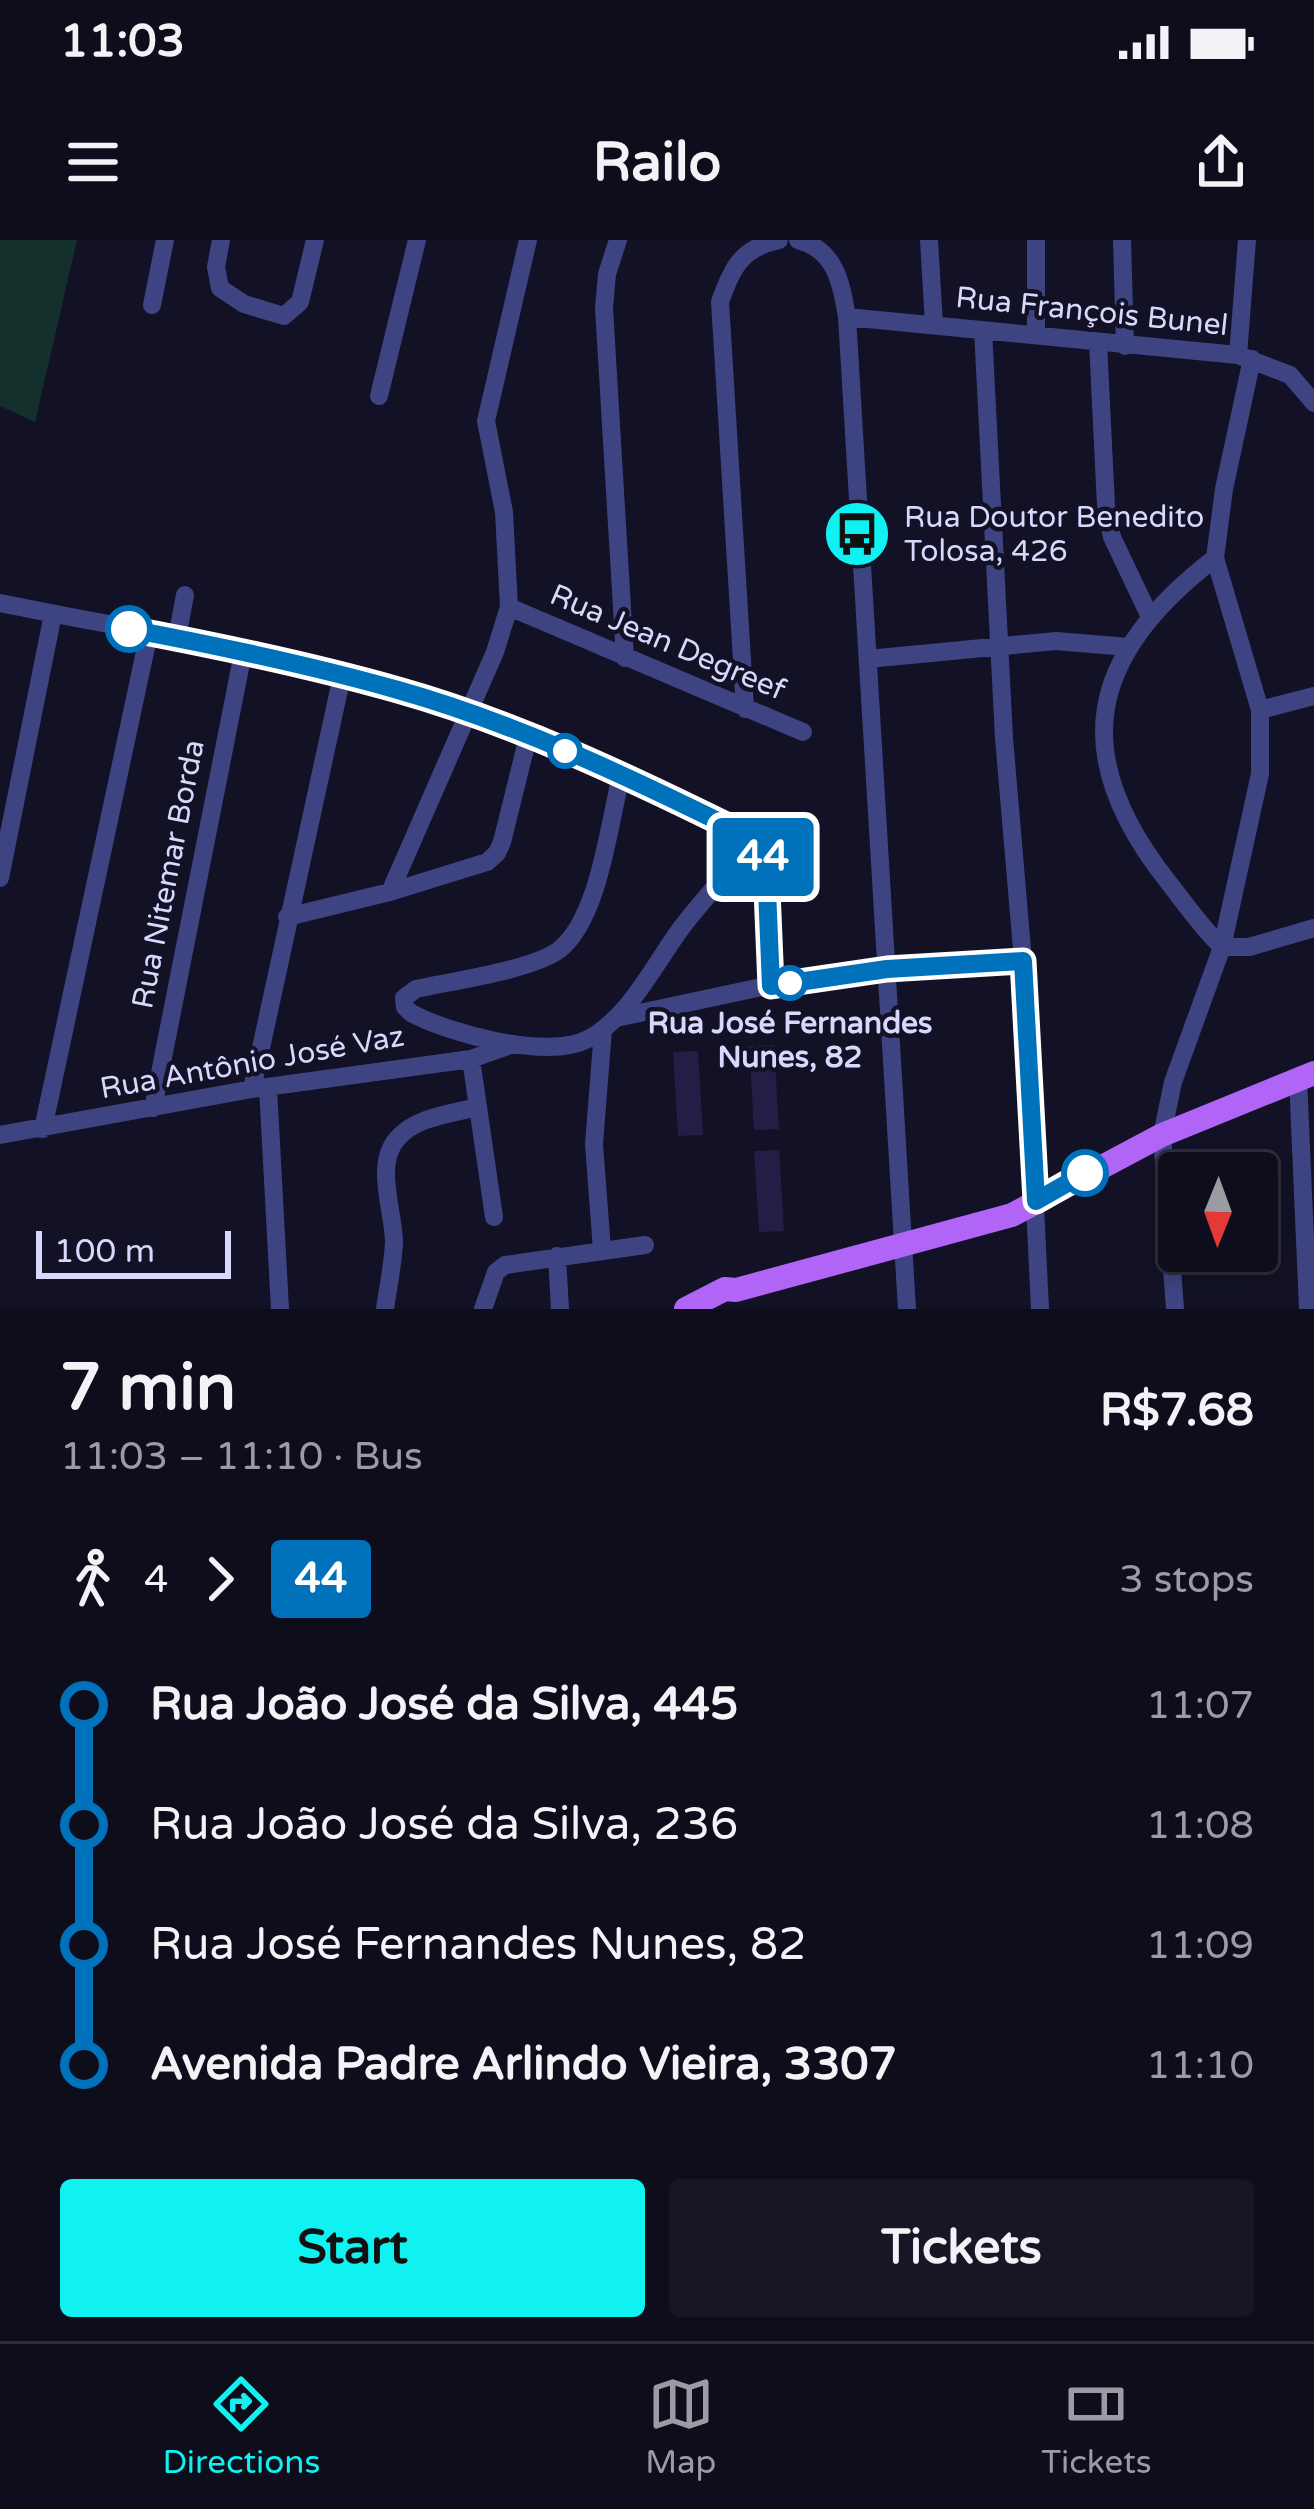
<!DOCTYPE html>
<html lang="en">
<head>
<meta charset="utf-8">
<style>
  :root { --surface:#0e0d1c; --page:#171625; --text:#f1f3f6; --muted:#9b9ca3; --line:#2e2d3b; --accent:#0ff2f1 }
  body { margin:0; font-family:"Varela Round",sans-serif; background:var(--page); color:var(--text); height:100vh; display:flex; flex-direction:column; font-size:45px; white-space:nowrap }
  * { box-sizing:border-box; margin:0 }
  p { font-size:39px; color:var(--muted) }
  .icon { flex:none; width:66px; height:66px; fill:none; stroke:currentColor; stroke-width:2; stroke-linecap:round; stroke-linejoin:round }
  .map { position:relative; height:1069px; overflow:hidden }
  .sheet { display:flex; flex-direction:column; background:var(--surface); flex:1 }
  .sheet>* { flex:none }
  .badge { padding:0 24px; border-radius:9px; font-size:42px; line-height:78px }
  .needle { width:78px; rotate:181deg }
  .controls { position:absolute; left:1158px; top:912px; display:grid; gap:24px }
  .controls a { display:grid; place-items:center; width:120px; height:120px; border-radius:12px; background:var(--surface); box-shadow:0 6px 18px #0003,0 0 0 3px var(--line); font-size:60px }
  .scale { position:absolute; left:36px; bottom:30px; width:195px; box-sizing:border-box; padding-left:12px; border:6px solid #d8d8fd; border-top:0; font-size:33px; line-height:42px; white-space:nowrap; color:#d8d8fd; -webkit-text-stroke:9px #121126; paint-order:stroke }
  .map>.badge { position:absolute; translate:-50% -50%; box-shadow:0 0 0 6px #fff }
  .legs { display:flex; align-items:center; gap:18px; height:132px; padding:0 60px; font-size:39px }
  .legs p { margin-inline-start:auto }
  .overview { display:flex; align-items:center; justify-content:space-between; height:204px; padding:0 60px }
  h1 { font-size:66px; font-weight:800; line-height:90px }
  .button { display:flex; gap:24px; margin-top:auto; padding:24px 60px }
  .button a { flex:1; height:138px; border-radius:12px; background:var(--accent); color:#111; font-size:48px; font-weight:800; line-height:138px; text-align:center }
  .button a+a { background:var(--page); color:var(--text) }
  ul { padding:0 60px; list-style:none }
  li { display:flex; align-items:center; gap:42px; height:120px; font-size:45px }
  li i { display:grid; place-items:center; width:18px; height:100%; margin:0 15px; background:currentColor }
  li i::after { content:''; width:30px; height:30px; margin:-15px; border:9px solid; border-radius:50%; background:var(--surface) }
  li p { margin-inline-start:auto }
  li:first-child i { background:linear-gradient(#0000 50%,currentColor 0) }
  li:last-child i { background:linear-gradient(currentColor 50%,#0000 0) }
  .status { display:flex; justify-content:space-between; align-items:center; height:84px; padding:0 60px; background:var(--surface); direction:ltr }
  .status svg { height:33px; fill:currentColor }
  header { display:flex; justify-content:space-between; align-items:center; height:156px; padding:0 60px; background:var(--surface); font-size:54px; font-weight:800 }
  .dock { display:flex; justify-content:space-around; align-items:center; height:168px; border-top:3px solid var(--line); background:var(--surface); font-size:33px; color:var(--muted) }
  .dock a { display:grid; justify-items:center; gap:6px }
  .dock .selected { color:var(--accent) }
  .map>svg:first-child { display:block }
</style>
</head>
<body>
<div class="status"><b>11:03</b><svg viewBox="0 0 49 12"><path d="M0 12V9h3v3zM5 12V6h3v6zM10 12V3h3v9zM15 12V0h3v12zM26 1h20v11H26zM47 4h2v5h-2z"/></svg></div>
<header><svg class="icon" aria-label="menu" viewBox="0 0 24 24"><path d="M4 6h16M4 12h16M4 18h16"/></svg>Railo<svg class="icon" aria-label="share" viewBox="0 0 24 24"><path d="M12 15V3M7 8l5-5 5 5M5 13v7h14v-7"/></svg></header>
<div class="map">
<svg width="1314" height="1069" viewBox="0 0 1314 1069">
  <rect width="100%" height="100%" fill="#121126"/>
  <path fill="#14302c" d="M0,0H77L35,182L0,166Z"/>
  <path fill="#221e46" d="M774,805L779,889L754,890L749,806Z
    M698,811L703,895L678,896L673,812Z
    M779,910L784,991L759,992L754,911Z"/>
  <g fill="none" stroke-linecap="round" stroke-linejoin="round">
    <path stroke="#3e4382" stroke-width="18" d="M221,0L216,27L220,48L244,64L284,76L300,62L315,0
      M618,0L607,34L604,68L625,418
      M798,0C836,10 841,43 847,77L907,1069
      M929,0L934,85
      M1036,0V95
      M1122,0L1125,106
      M152,65L165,0
      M847,77L1238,115L1290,135L1314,163
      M983,90L1004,498L1023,721L1040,1069
      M1098,102L1106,266L1112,297L1150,377
      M1238,115L1247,0
      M379,156L417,0
      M1215,318C1087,416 1067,515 1169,643C1186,665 1202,688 1222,707H1249L1314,688
      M0,363C134,390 270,412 401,450C517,484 629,538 738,591L753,603L766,626L771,745
      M509,367L803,492
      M177,398L185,355
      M868,419L1056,401L1128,407
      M745,469L720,62C732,27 742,8 779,0
      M1260,470L1314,456
      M621,536C609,584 599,679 559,710C532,730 452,741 416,749L404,758L405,767L411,773C450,794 548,820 588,799C629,778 655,723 682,687C704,658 730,631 753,603
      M0,638L53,374
      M390,652L495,412L509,367L504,272L486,181L528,0
      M287,677L390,652L487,622L497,613L502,602L528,497
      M616,778L771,745L887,729L1023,721
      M471,819L494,977
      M1298,838L1308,1069
      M268,848L280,1069
      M252,849L342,436
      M153,868L243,413
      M43,889L149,393
      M0,895L252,849L471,819L513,804
      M602,1010L594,904L603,790
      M557,1016L560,1069
      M385,1069C388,1047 393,1025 394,1002C394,972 374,925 397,899C415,877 451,874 477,867
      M483,1069L496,1032L505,1025L645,1005
      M1175,1069L1162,895L1173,842L1222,707L1260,534V470L1215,318L1224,249L1252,119"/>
    <path stroke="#b165f7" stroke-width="24" d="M686,1069L725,1049L736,1050L1012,975L1162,895L1314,833"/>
  </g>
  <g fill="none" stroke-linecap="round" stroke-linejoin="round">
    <defs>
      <path id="line-1" d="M129,389C219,406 310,425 398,450C515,483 629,537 738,591L754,603L766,626L771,746L887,729L1023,721L1036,961L1085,933"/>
    </defs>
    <use href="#line-1" stroke="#fff" stroke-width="27"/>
    <use href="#line-1" stroke="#0072bc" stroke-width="18"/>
  </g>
  <defs>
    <symbol id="bus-disc" viewBox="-11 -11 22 22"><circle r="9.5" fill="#0ff2f1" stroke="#121126"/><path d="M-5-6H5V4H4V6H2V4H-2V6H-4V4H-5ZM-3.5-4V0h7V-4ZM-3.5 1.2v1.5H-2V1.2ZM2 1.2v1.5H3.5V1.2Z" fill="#111"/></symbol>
  </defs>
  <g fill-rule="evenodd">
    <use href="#bus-disc" x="819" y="256" width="76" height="76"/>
  </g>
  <g fill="#fff" stroke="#0072bc" stroke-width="6">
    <circle cx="129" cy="389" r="21"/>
    <circle cx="565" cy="511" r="15"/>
    <circle cx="790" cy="743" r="15"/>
    <circle cx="1085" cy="933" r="21"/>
  </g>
  <g text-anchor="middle" stroke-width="9" stroke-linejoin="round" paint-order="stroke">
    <g font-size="30" fill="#d8d8fd" stroke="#121126">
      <text transform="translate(1092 71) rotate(6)" y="10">Rua François Bunel</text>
      <text transform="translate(668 402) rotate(23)" y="10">Rua Jean Degreef</text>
      <text transform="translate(168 634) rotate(-79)" y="10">Rua Nitemar Borda</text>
      <text transform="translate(252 822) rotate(-10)" y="10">Rua Antônio José Vaz</text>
    </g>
    <g font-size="30" fill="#d8d8fd" stroke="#121126" text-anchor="start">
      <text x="904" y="287">Rua Doutor Benedito<tspan x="904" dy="34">Tolosa, 426</tspan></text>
    </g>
    <g font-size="30" font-weight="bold" fill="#d8d8fd" stroke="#121126">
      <text x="790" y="793">Rua José Fernandes<tspan x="790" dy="34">Nunes, 82</tspan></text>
    </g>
  </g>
</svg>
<div class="controls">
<a><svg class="needle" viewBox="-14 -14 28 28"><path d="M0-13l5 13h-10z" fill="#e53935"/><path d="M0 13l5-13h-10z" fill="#9b9ca3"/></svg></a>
</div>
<div class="scale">100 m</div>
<b class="badge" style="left:763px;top:617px;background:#0072bc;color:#fff">44</b>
</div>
<section class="sheet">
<div class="overview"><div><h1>7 min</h1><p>11:03 – 11:10 · Bus</p></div><b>R$7.68</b></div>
<div class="legs"><svg class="icon" aria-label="walk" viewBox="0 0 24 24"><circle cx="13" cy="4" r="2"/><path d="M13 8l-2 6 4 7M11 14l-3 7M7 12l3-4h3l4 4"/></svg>4<svg class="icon" aria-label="forward" viewBox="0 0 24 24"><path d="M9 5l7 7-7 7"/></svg><b class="badge" style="background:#0072bc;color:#fff">44</b><p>3 stops</p></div>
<ul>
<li><i style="color:#0072bc"></i><b>Rua João José da Silva, 445</b><p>11:07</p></li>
<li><i style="color:#0072bc"></i><span>Rua João José da Silva, 236</span><p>11:08</p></li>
<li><i style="color:#0072bc"></i><span>Rua José Fernandes Nunes, 82</span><p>11:09</p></li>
<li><i style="color:#0072bc"></i><b>Avenida Padre Arlindo Vieira, 3307</b><p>11:10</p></li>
</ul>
<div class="button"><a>Start</a><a>Tickets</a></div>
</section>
<nav class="dock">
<a class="selected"><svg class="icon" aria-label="directions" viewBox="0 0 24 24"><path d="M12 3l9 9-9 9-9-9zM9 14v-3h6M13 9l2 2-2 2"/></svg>Directions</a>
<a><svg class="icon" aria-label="map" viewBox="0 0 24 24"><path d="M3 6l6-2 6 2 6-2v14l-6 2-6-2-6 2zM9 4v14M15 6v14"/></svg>Map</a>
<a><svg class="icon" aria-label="tickets" viewBox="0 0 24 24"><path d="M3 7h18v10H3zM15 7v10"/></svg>Tickets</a>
</nav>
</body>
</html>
